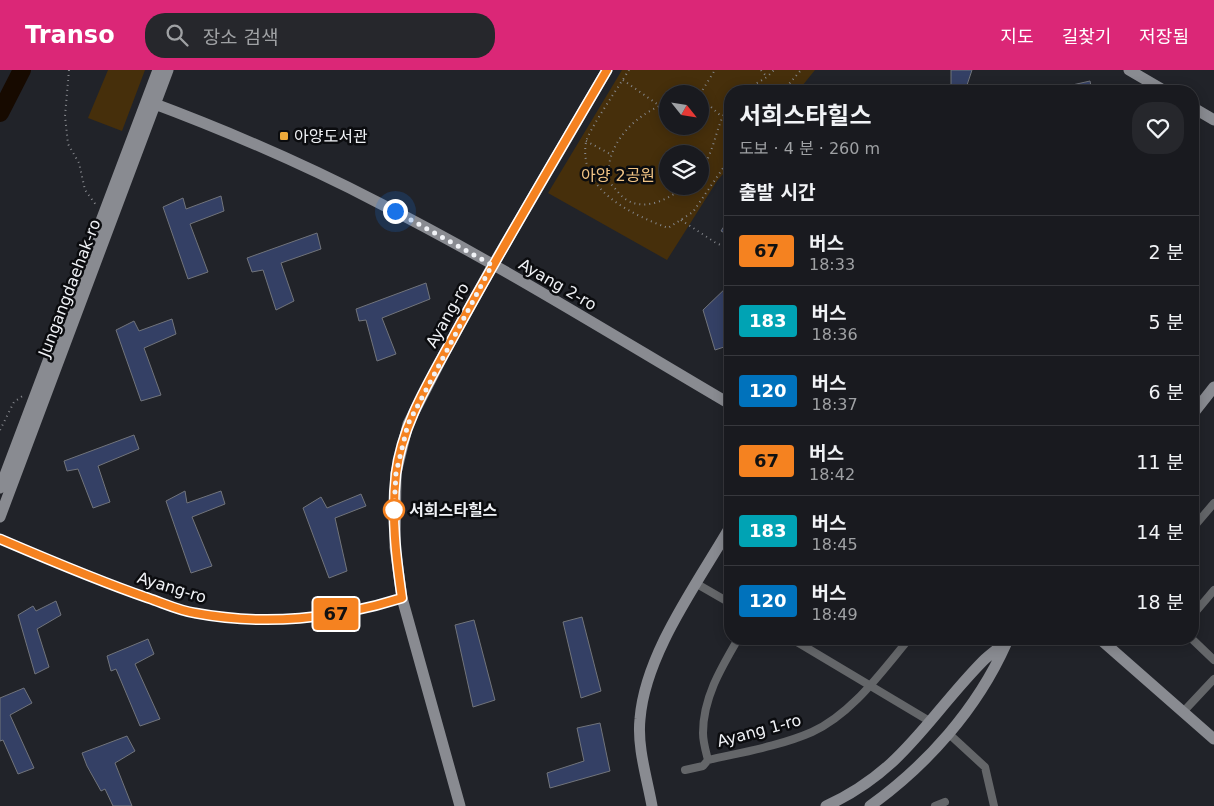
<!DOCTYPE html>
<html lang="ko">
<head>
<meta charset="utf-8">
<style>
  :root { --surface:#191a1f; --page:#26272c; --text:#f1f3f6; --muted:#9fa1a4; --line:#37383d; --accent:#db2777 }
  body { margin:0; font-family:"DejaVu Sans","Noto Sans KR",sans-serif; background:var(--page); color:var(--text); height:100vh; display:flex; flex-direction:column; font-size:19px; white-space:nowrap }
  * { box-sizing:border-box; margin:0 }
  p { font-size:16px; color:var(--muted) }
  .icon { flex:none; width:28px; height:28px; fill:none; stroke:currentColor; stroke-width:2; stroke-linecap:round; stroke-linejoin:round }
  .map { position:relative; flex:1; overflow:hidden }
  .sheet { position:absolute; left:724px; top:15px; width:475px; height:560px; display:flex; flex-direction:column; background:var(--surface); border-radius:20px; box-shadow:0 2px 12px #0003,0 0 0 1px var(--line) }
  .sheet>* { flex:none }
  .badge { padding:0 10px; border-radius:4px; font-size:18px; line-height:32px }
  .needle { width:32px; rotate:120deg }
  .tools { position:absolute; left:659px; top:15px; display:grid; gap:10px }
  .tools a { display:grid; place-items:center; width:50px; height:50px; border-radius:50%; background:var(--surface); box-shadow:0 2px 12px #0003,0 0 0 1px var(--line); font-size:25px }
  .you { position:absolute; width:25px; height:25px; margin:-12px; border:4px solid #fff; border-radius:50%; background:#1a73e8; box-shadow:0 0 0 8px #1a73e833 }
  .map>.badge { position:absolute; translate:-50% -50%; box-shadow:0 0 0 2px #fff }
  h2 { padding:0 15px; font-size:19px; line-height:45px }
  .round { display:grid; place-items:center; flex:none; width:52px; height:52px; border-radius:20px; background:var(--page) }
  .head { display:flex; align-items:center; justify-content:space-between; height:85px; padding:0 15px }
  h1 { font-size:24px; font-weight:700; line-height:38px }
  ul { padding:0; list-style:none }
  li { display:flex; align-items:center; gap:15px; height:70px; padding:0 15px; border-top:1px solid var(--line) }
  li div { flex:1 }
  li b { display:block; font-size:19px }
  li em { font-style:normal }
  li .badge { min-width:55px; font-weight:700; text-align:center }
  header { display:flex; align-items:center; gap:30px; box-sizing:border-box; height:70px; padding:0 25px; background:var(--accent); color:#fff }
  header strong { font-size:24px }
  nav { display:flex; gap:28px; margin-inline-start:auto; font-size:18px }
  .search { width:350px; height:45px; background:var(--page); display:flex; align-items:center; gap:12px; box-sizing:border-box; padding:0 18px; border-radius:20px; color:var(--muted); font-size:19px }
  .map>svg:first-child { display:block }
</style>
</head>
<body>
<header>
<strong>Transo</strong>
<div class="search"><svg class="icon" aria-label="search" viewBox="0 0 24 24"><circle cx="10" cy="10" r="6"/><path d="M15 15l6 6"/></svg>장소 검색</div>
<nav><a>지도</a><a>길찾기</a><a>저장됨</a></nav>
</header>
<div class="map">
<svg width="1214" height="736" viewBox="0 0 1214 736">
  <rect width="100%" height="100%" fill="#212329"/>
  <path fill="#462f0b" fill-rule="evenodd" d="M108,0H145L122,61L88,48Z
    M622,0H815L798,21H730V96L717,111L667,190L548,123ZM668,24H700V56H668ZM668,84H700V116H668Z"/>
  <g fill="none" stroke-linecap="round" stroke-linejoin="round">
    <path stroke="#170a00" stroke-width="18" d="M0,43L22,0"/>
  </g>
  <path fill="#344065" stroke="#71747b" d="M951,0H972L965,21H951Z
    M1090,11L1092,21H1060L1059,18Z
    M221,126L224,141L190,154L208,202L188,209L163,137L183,128L186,139Z
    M730,147V166L721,161Z
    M317,163L321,179L281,193L294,231L276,240L263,200L252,202L247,188Z
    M426,213L430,229L382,248L396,284L377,291L366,250L359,251L356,239Z
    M730,214V245L727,248L730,257V275L715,280L703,240Z
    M172,249L176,264L144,278L161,325L141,331L116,260L134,251L139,261Z
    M134,365L139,379L98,396L110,432L93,438L78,399L67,401L64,391Z
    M185,421L187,433L221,421L225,434L192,447L212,496L191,503L166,431Z
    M361,424L366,436L335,448L347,501L329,508L303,438L321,427L327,438Z
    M56,531L61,545L37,559L49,597L35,604L18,545L33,536L36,541Z
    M582,547L601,621L581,628L563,552Z
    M474,550L495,630L473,637L455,555Z
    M148,569L154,584L135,594L160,649L140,656L116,599L111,601L107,586Z
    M24,618L32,633L10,645L34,698L18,704L3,670L0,671V628Z
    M600,653L610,701L550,718L547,703L584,691L577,658Z
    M127,666L135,681L115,693L132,736H113L105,719L101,721L87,696L82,683Z"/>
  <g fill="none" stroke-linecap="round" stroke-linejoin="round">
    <path stroke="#86888d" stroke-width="2" stroke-dasharray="1 4" stroke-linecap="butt" d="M69,0L65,46L68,74L79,93L85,120L96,135
      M629,0C621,13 588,61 586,72C578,120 631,144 668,158L693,142L730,88
      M761,0L767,7
      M623,10L660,36
      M744,21L767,7L774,0
      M783,21L801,0
      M700,24L715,0
      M700,27L721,46
      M668,33C636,43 604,75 609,110C610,114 615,118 618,122C636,145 666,132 685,116
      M586,71L612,85
      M700,101C716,81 715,54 730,34
      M681,150L716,173L730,179
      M0,360L14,332L24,325"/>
    <path stroke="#646669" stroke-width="8" d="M1192,459L1214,433
      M0,469C49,490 98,511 148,528C164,533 180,541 195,543C264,555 335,549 402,528
      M697,514L730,533
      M1192,546L1214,520
      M792,569L931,652
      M1192,569L1214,590
      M1183,642L1214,609
      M948,663L985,697L994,736
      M708,690C743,682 780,676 812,662C852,644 882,601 909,569
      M708,690C706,682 703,672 703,663C703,628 721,598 738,569
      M685,700L703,696L708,690
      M935,736L945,732"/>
    <path stroke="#898b91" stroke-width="11" d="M1129,0L1165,21
      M147,31C225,60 304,94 379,133C499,194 614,266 730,334
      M1192,37L1214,50
      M1192,345L1214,317
      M0,418L158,0
      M0,447L168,0
      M1100,569L1214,669
      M460,736L402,528L395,477L396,403L408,354L445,282L493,195L607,0
      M652,736C647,708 637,677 640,649C645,584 697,514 730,457
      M826,736C903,701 927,648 983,591C991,583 1001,577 1009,569
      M870,736C927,695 977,639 1006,574"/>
  </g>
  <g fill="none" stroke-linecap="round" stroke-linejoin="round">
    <defs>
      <path id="line" d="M0,469C49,490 98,511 148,528C163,533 180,541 195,543C264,556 336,549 402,528C396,487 391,446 396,404C402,353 432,307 456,262C504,174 556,87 607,0"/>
    </defs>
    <use href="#line" stroke="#fff" stroke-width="11"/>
    <use href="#line" stroke="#f58220" stroke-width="8"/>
    <path stroke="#f0f2f6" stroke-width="5" stroke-dasharray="0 9" d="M394,440L396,403L408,354L492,195L395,141"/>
  </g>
  <rect fill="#eca93a" stroke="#0b0c0f" stroke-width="2" x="279" y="61" width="10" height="10" rx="2.5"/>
  <circle fill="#fff" stroke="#f58220" stroke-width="2.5" cx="394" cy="440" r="10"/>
  <g text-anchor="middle" stroke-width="5" stroke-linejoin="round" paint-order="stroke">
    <g font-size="16" fill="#f0f2f6" stroke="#0b0c0f" text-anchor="start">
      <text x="294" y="72">아양도서관</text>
    </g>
    <g font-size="16" fill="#f1c485" stroke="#0b0c0f">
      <text x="618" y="111">아양 2공원</text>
    </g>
    <g font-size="16" fill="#f0f2f6" stroke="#0b0c0f">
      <text transform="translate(558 214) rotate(30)" y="6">Ayang 2-ro</text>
      <text transform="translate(69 218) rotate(-69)" y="6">Jungangdaehak-ro</text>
      <text transform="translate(447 245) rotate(-61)" y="6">Ayang-ro</text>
      <text transform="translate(172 517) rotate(17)" y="6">Ayang-ro</text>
      <text transform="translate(759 660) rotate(-15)" y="6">Ayang 1-ro</text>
    </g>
    <g font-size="16" font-weight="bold" fill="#f0f2f6" stroke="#0b0c0f" text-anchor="start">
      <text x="409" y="446">서희스타힐스</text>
    </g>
  </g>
</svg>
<div class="tools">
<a><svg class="needle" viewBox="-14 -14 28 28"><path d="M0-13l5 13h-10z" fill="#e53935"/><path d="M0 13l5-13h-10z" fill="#9fa1a4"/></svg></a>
<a><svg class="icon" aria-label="layers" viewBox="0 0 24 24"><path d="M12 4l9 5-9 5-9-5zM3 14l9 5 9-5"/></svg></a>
</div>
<div class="you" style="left:395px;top:141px"></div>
<b class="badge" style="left:336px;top:544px;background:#f58220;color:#111">67</b>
<section class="sheet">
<div class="head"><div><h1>서희스타힐스</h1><p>도보 · 4 분 · 260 m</p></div><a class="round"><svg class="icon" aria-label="heart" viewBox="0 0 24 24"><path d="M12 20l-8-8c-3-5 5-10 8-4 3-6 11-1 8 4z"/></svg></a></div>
<h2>출발 시간</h2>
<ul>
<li><span class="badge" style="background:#f58220;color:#111">67</span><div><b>버스</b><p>18:33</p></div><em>2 분</em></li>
<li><span class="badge" style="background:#00a3b4;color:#fff">183</span><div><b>버스</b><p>18:36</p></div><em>5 분</em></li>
<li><span class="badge" style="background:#0072bc;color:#fff">120</span><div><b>버스</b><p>18:37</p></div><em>6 분</em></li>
<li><span class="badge" style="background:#f58220;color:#111">67</span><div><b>버스</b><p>18:42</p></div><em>11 분</em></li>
<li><span class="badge" style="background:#00a3b4;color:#fff">183</span><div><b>버스</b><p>18:45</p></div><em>14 분</em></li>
<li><span class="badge" style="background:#0072bc;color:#fff">120</span><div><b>버스</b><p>18:49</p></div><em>18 분</em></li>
</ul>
</section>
</div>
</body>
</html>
